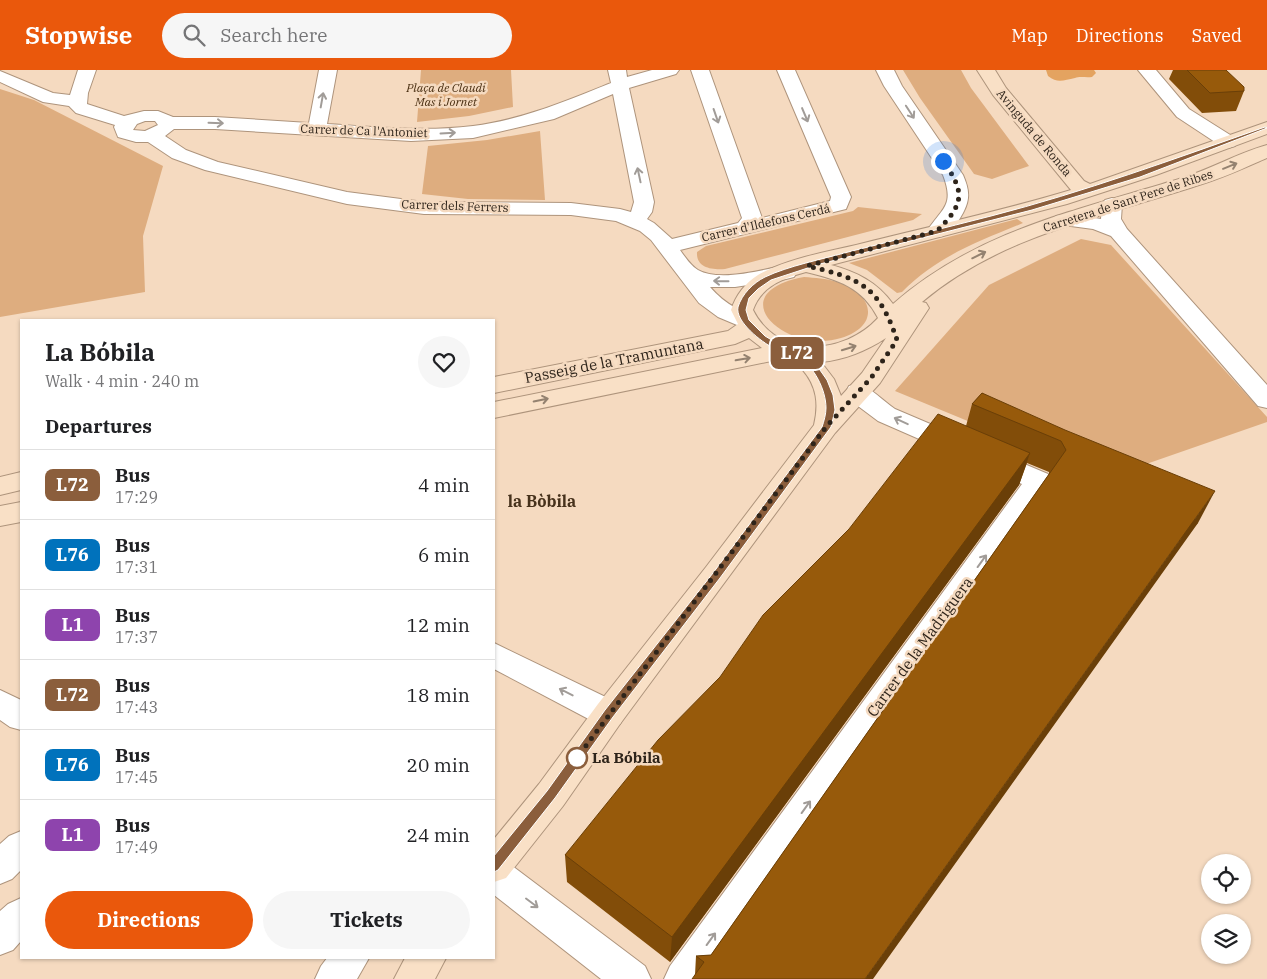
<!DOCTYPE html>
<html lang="en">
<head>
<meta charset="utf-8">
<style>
  :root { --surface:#fff; --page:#f6f6f6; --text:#202124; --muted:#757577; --line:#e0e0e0; --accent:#ea580c }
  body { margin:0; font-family:"IBM Plex Serif",serif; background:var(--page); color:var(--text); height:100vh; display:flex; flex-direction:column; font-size:19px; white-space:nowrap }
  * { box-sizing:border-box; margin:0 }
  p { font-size:16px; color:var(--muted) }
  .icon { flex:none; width:28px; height:28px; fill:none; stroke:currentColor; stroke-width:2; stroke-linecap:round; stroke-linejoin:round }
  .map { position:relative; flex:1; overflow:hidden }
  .drawer { position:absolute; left:20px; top:249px; width:475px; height:640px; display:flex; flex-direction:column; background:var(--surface); border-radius:0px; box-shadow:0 1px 4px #0004 }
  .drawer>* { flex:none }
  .badge { padding:0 10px; border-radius:8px; font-size:18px; line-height:32px }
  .controls { position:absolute; left:1201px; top:784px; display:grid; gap:10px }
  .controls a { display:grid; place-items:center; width:50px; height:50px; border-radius:50%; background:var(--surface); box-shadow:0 1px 4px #0004; font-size:25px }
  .you { position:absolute; width:25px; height:25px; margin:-12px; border:4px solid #fff; border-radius:50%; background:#1a73e8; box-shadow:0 0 0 8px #1a73e833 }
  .map>.badge { position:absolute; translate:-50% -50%; box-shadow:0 0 0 2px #fff }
  h2 { padding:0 25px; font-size:19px; line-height:45px }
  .round { display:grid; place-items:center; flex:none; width:52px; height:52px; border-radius:26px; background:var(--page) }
  .headline { display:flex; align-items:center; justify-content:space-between; height:85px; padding:0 25px }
  h1 { font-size:24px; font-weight:800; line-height:38px }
  .primary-button { display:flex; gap:10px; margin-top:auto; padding:10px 25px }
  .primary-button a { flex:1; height:58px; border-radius:30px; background:var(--accent); color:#fff; font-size:20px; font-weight:800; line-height:58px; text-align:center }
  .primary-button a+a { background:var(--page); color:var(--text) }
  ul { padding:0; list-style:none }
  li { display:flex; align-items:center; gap:15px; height:70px; padding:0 25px; border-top:1px solid var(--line) }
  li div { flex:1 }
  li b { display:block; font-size:19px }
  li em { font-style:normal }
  li .badge { min-width:55px; font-weight:700; text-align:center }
  header { display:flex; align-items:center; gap:30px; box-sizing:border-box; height:70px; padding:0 25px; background:var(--accent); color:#fff }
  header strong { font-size:24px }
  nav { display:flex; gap:28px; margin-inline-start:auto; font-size:18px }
  .search { width:350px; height:45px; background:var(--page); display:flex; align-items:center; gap:12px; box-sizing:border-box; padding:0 18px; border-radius:28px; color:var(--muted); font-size:19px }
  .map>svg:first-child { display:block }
</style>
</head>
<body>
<header>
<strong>Stopwise</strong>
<div class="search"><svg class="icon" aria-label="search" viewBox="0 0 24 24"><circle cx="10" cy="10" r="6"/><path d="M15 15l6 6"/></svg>Search here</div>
<nav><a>Map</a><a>Directions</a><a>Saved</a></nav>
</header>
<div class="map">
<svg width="1267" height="909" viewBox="0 0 1267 909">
  <rect width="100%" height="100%" fill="#f5dac0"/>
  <path fill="#dead7f" d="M421,0H511L513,37L469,46L417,52Z
    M903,0H961L971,18L1029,96L992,109L974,104L920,28Z
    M0,19L34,30L163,96L143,166L145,222L0,247Z
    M540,61L545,130L468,129L422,124L428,76L487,70Z
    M858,137L922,144L913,150L725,199C712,200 696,198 697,182L706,176L853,141Z
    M1017,149L1023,153C977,172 938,186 902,222L897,223L867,200L849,193Z
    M1081,169L1111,175L1267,347V352L1106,408L895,321L989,215Z
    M804,207C815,208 826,208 837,212C874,223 881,256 841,268C786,285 718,223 804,207Z"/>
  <path fill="#e4a360" d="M1046,0H1094L1096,3L1092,7C1086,8 1080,6 1075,8C1064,10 1058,14 1048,6Z"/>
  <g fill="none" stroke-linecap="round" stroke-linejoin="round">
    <defs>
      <path id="street" d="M78,0H96L88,23L87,34L124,46L144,41H158L173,47H215L309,53L319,0H337L327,54C375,57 424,62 473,56C521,50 566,31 611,13L608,0H626L627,7L652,0H679L676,4L629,18L654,132L652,142L647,149L654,153L672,169L738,153L742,148L691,0H709L762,148L830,131L831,127L777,0H795L851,127L846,139L680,180C685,187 691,196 698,200C719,212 763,200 786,195L794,197L797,202L794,207L786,209L735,217H710C717,225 726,233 736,238C743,242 751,243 756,250L753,255L745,257L737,255L718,247L699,233L651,170L640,161L616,151L571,145L424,144L347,134L205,100L172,88L148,72H136L118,67L114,57L115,55L76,43L69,36L43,32L0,12V1L53,23L70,25ZM613,24L634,132L631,142L620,139L571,133L424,132L347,122L218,92L186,80L165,66L174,59H215L411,71L473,68L554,49ZM145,51H155L158,55L145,61L133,60L137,54Z
        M876,0H894L902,16L963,105C966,112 969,120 968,128C967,140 955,158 945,165C940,168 935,167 930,165L927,161C942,138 955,136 943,105L884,16Z
        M1138,0H1156L1189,39L1235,68L1237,72L1235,76L1228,78L1221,76L1177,47Z
        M1112,128L1119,130L1122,134L1121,149L1127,159L1267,315V338L1258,336L1111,166L1093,159L1056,154L1053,150L1056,146L1070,144L1101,149L1102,134L1105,130Z
        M858,314C872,318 883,331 895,339L1048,404L1052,411L706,909H664L670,896L1022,414L878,351L858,336L846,322L849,316Z
        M494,573L620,634L625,644L620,654L609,657L598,654L494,599Z
        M0,620L21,630V660L10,657L0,650Z
        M21,761V800L12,809L0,814V774L9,766Z
        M494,787L507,792L645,896L651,909H601L494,825Z
        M21,828V871L13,880L0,885V841L8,834Z
        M327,888H369L357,909H315L321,896Z"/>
      <path id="secondary" d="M977,0H995L1006,18L1084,111L1090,114L1267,52V64L1156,105L1067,134L831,195C857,202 877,212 893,234C977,160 1079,140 1182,108C1211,99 1238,83 1267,75V88C1244,98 1221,109 1196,116C1101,147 1000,166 922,232L926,233L929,238L880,313L835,363L620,654L563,736L506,808L494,812V769L539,714L598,634L706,497L814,355C819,334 817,316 802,299C797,294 793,289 786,288L494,348V332L762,278L749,268L735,274L494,323V307L728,261L738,254L731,240C736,225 745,213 758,205C788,188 827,182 860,174C931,156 1002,141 1071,120L993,25ZM806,202C839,210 862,217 878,248C844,285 778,290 753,240C761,216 784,208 806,202ZM886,268L862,303L841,326L834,309L821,292C845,290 868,280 886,268Z
        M21,402V420L0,425V407Z
        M21,432V452L0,456V436Z
        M405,888H446L435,909H394Z"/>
    </defs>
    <use href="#street" stroke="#ae947c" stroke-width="2"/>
    <use href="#secondary" stroke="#ae947c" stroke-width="2"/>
    <use href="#street" fill="#fff" fill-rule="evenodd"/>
    <use href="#secondary" fill="#f9e0c6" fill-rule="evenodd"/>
  </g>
  <path fill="#824d09" d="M1173,0H1226L1244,21L1236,41L1202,43L1169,9Z
    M982,323L1198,453L695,905L696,886L711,885L1049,404V402L1027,393L1019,415L670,892L567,812L565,785L966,356L972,334Z"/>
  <path fill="#6a3f08" d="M1030,383L1019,415L670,892L672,867Z
    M1215,421L1198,453L873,909H865Z"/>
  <path fill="#975a0b" stroke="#6a3f08" d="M1187,0H1226L1244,17V21L1210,23Z
    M982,323L1065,360L1215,421L865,909H692L704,892L696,886L711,885L1066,380L1061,371L972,334Z
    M938,344L1030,383L672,867L565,785L658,670L720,607L763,545L849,459Z"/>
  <defs><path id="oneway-shaft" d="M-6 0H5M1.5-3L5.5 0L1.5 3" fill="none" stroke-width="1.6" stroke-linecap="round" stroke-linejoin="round" transform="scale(1.25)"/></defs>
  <g stroke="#a19c98">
    <use href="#oneway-shaft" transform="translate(322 30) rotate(-80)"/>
    <use href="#oneway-shaft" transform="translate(910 42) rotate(57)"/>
    <use href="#oneway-shaft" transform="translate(805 45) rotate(67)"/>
    <use href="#oneway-shaft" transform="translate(716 46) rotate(71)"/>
    <use href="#oneway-shaft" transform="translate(216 53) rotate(2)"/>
    <use href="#oneway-shaft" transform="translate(448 63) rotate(-3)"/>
    <use href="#oneway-shaft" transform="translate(639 105) rotate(-102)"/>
    <use href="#oneway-shaft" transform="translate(721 211) rotate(-179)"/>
    <use href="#oneway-shaft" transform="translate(901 351) rotate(-155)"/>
    <use href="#oneway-shaft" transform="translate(982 491) rotate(-54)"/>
    <use href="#oneway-shaft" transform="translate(566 622) rotate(-153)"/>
    <use href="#oneway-shaft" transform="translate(806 737) rotate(-54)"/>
    <use href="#oneway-shaft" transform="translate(532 833) rotate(37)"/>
    <use href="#oneway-shaft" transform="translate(711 869) rotate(-54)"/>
  </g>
  <g stroke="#948270">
    <use href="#oneway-shaft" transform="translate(1230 96) rotate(-22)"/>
    <use href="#oneway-shaft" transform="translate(979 185) rotate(-26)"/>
    <use href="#oneway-shaft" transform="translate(849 278) rotate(-17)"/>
    <use href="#oneway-shaft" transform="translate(743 289) rotate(-10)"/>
    <use href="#oneway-shaft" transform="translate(541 330) rotate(-12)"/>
  </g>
  <path fill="#8b5e3c" stroke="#fff" d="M1265,57L1267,58L1140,107L1032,140L820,194L771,210L758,219L749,228L746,240L749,250L765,266L780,275L804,283L815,293L827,310L833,325L835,340L831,357L720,508L613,647L555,728L498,800L494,802L489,800L487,796L489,792L547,721L605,640L713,503L822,357C824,351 826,344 826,338C826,320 814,296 798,287C791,282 781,282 773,278C762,272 735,252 738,237C742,224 753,213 765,207C788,196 823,189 848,182C896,170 944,158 991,146C1084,122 1174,89 1265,57Z"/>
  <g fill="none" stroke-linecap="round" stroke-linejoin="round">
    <path stroke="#2e241a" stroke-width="5" stroke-dasharray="0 9" d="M577,688L576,689L826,357L871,308L897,270C879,216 860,208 807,196L937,161C965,133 965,122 943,91"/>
  </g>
  <circle fill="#fff" stroke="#8b5e3c" stroke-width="2.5" cx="577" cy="688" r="10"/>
  <g text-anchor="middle" stroke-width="5" stroke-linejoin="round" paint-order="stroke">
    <g font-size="12" font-style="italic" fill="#4b3013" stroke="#f5dac0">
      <text x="446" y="22">Plaça de Claudi<tspan x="446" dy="14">Mas i Jornet</tspan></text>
    </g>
    <g font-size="12" fill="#2e241a" stroke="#f5dac0">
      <text transform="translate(364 61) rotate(2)" y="4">Carrer de Ca l'Antoniet</text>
      <text transform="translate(1034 63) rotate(50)" y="4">Avinguda de Ronda</text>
      <text transform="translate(1128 131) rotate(-18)" y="4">Carretera de Sant Pere de Ribes</text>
      <text transform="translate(455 136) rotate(2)" y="4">Carrer dels Ferrers</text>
      <text transform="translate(766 153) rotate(-13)" y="4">Carrer d'Ildefons Cerdá</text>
    </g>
    <g font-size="15" fill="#2e241a" stroke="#f5dac0">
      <text transform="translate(614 291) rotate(-11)" y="5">Passeig de la Tramuntana</text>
      <text transform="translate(920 577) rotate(-54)" y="5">Carrer de la Madriguera</text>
    </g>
    <g font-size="15" font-weight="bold" fill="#2e241a" stroke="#f5dac0" text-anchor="start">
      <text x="592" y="693">La Bóbila</text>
    </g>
    <g font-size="16" font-weight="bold" fill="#47321c" stroke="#f5dac0">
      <text x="542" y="437">la Bòbila</text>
    </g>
  </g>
</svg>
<div class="controls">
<a><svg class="icon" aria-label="locate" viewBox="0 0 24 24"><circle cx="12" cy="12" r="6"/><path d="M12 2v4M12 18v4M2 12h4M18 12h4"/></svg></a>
<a><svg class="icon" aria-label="layers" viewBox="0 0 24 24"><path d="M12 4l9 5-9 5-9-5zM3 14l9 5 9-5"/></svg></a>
</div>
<div class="you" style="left:943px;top:91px"></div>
<b class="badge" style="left:797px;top:283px;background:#8b5e3c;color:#fff">L72</b>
<section class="drawer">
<div class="headline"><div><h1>La Bóbila</h1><p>Walk · 4 min · 240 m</p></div><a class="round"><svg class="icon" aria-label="heart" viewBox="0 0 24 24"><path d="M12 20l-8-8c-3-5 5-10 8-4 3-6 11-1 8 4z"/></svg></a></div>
<h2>Departures</h2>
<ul>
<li><span class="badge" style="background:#8b5e3c;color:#fff">L72</span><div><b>Bus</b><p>17:29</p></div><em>4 min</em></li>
<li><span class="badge" style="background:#0072bc;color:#fff">L76</span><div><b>Bus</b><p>17:31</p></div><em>6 min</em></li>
<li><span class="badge" style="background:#8e44ad;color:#fff">L1</span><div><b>Bus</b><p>17:37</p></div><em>12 min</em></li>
<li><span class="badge" style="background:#8b5e3c;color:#fff">L72</span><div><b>Bus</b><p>17:43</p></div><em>18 min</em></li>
<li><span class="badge" style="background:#0072bc;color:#fff">L76</span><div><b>Bus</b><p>17:45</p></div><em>20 min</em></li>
<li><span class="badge" style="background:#8e44ad;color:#fff">L1</span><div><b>Bus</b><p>17:49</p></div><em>24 min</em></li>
</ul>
<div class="primary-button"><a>Directions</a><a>Tickets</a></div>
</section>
</div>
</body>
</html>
